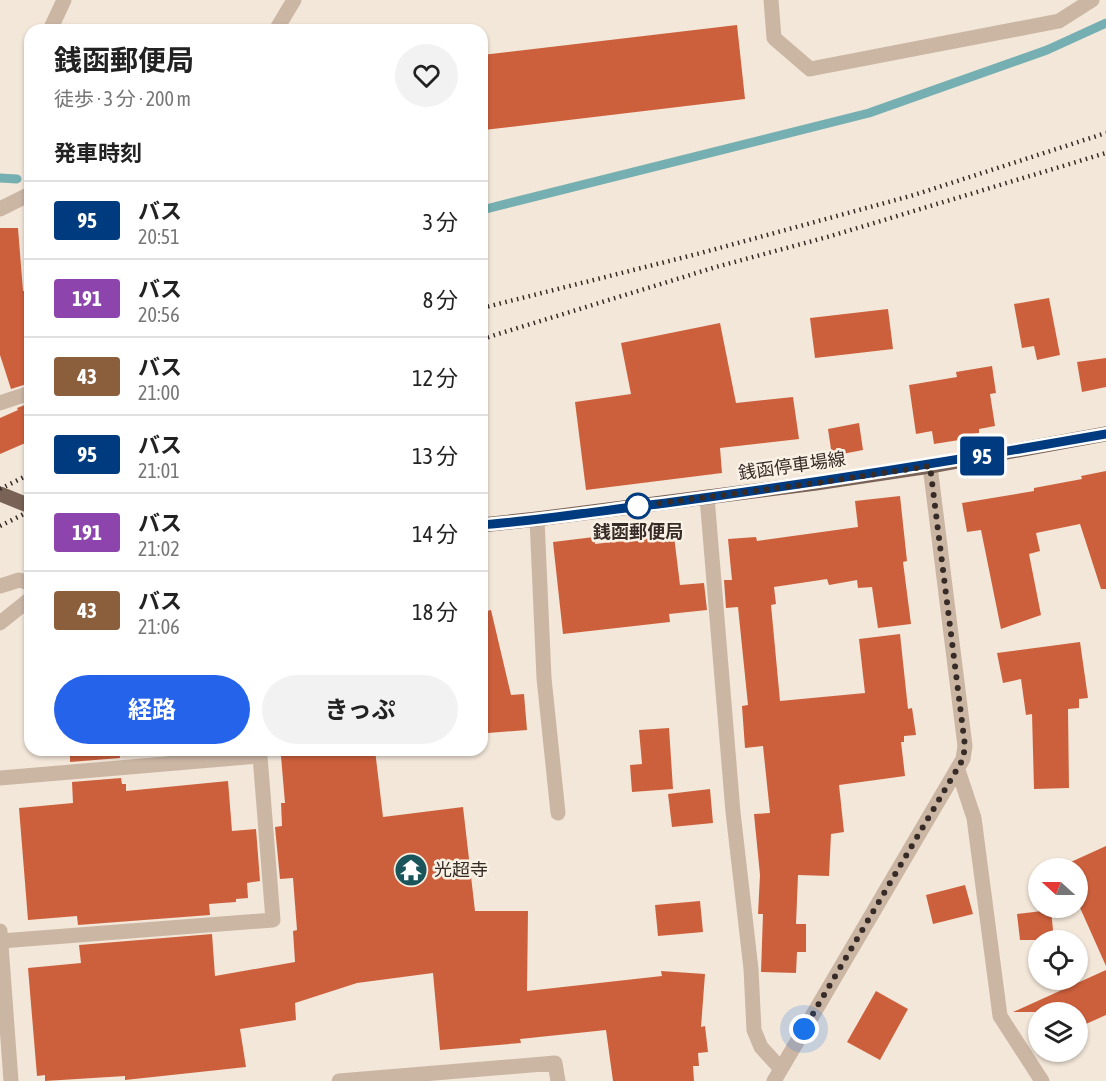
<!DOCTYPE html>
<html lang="ja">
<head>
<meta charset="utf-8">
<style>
  :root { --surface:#fff; --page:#f2f2f2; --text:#222; --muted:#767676; --line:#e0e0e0; --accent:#2563eb }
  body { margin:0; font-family:"Asap Condensed","Noto Sans JP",sans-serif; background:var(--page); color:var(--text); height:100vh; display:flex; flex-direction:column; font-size:22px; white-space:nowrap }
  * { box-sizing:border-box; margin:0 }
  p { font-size:20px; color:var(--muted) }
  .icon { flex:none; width:33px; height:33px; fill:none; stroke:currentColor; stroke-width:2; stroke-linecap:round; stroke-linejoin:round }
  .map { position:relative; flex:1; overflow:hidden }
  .details { position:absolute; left:24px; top:24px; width:464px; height:732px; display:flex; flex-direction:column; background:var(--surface); border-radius:18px; box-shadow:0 2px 4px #0004 }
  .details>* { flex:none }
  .badge { padding:0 12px; border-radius:4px; font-size:21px; line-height:39px }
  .needle { width:39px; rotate:291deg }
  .controls { position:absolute; left:1028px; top:858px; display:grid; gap:12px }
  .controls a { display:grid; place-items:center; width:60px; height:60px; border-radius:50%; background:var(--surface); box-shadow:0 2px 4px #0004; font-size:30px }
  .you { position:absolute; width:30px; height:30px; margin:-15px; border:4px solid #fff; border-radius:50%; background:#1a73e8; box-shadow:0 0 0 9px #1a73e833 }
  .map>.badge { position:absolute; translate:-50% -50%; box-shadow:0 0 0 3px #fff }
  h2 { padding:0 30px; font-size:22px; line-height:54px }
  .round { display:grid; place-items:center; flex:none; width:63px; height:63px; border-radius:32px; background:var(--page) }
  .overview { display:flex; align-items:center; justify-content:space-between; height:102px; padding:0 30px }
  h1 { font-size:28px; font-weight:700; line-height:45px }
  .cta { display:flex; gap:12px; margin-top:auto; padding:12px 30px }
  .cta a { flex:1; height:69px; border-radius:36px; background:var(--accent); color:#fff; font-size:24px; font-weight:700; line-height:69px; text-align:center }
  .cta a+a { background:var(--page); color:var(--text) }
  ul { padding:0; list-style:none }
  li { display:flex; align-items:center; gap:18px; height:78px; padding:0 30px; border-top:2px solid var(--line) }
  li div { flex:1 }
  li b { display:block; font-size:22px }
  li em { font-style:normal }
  li .badge { min-width:66px; font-weight:700; text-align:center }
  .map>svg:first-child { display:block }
</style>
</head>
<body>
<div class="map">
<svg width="1106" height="1081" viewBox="0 0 1106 1081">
  <rect width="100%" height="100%" fill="#f3e7d9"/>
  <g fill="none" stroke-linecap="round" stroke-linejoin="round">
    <path stroke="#76afb1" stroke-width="9" d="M0,178L17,179
      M482,210L869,113L1047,50L1106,23"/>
  </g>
  <path fill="#cd603c" d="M737,25L745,99L484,130L482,110V55Z
    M0,228H18L23,291L30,290V383L11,389L0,355Z
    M1049,298L1060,355L1037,360L1034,346L1022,348L1014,304Z
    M888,309L893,349L815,358L810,318Z
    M720,323L736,403L793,397L799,439L720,448L722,473L586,490L575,402L631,394L621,343Z
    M1106,358V387L1082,392L1077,362Z
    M992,366L996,393L990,394L995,426L979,429V433L959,436V440L934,444L932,431L916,434L909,385L957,377L956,372Z
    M30,403V441L0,454V418L18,410L17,408Z
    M859,423L863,450L832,456L828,429Z
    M1106,471V589H1101L1080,524L1036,533L1040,551L1029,554L1041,615L1001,629L981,530L967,532L962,503L1034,491V488L1082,479L1081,476Z
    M900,496L907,561L903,562L911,624L878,628L872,587L858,588L857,580L829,585L827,579L774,587L776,604L771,605L780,701L865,693L859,639L900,634L908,709L912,708L916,735L904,736V742H901L905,776L839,785L844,832L831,834L829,876L798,875L796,924H806V952H797L796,973L761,972L763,914H758L760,875L754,814L770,813L763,746L745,748L742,706L748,705L738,607L726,608L724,580H732L728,539L756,537L757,541L858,527L855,501Z
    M673,528L680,585L704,583L707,610L669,614L670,622L563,634L553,542L594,537L595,544L647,538L646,532Z
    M491,610L511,695L524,694L527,730L488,733L484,681L482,682V612Z
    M1080,642L1088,698L1079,699V708L1068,709L1069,788L1034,789L1032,714L1026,715L1021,679L1003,683L997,653Z
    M669,728L673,789L632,792L630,765L642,764L639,730Z
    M70,750H119L120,758L70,762Z
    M338,750H375L383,817L463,807L475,911H528L527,991L662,976L661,971L705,974L701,1027L705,1026L708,1052L698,1053L699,1066H693L694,1081H613L606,1030L520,1039L521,1043L440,1050L433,973L357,983L295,1003L296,1020L240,1029L246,1067L125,1080V1076L45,1081V1075L37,1076L28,968L81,963L79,945L212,934L215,976L295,962L293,931L297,930L293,878L280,879L275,827L282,826L281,803H285L281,756Z
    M121,778L122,784H126V791L228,781L232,831L256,829L260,881L247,883L248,898L236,899V902L209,904L210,915L78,925L77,916L28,920L19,808L73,803L72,782Z
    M710,789L713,823L672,827L668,794Z
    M1106,846V966L1077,901V868H1063L1062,866Z
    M965,885L973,914L933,924L926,895Z
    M700,901L703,932L658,936L655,905Z
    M1051,910L1054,940H1020L1017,914Z
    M1106,970V1015L1077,1028V1012H1013Z
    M876,991L908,1009L880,1060L847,1042Z"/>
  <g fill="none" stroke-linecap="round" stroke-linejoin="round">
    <path stroke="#cbb6a4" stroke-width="15" d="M771,0L774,38L810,69L1059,21L1092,0
      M50,30L64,0
      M276,30L294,0
      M0,209L30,194
      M0,403L30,393
      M707,497L733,812L751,969L754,1030L761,1047L781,1069
      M537,519L544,678L558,813
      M0,586L19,580L30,583
      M0,623L30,599
      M958,770L974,818L1000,1016L1042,1081
      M0,778L260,756L273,920L1,941
      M0,931L11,1081
      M339,1081L555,1063L558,1081
      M774,1081L963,759L965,746L930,466"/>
    <path stroke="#796256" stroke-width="15" d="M0,494L30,506
      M482,525L537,519L816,483L930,466L1106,434"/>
    <path stroke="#362b26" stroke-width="4.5" stroke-dasharray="1.5 4.5" stroke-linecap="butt" d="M482,308L701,253L914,195L1106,133
      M482,339L716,267L831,236L1106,153
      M0,489L30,474
      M0,526L30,511"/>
  </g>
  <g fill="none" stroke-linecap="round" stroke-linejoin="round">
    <defs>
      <path id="line" d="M482,525C543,520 605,510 666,503C814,483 959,460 1106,434"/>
    </defs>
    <use href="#line" stroke="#fff" stroke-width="14"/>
    <use href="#line" stroke="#003b80" stroke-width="9"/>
    <path stroke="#362b26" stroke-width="6" stroke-dasharray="0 10.8" d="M638,506L816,483L930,466L965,746L963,759L804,1029"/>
  </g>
  <defs>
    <symbol id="temple-disc" viewBox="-11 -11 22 22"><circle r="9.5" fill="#19555a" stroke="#faf1e5"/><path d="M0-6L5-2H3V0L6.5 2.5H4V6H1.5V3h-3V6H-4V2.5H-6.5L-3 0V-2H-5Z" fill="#fff"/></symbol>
  </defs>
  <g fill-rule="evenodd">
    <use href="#temple-disc" x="392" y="851" width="38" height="38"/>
  </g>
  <circle fill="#fff" stroke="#003b80" stroke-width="3" cx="638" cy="506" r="12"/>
  <g text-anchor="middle" stroke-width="5" stroke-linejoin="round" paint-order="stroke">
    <g font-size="18" fill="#362b26" stroke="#faf1e5">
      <text transform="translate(792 466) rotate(-8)" y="6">銭函停車場線</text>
    </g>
    <g font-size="18" font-weight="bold" fill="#362b26" stroke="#faf1e5">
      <text x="638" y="538">銭函郵便局</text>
    </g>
    <g font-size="18" fill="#362b26" stroke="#faf1e5" text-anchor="start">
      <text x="434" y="876">光超寺</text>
    </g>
  </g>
</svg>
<div class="controls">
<a><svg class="needle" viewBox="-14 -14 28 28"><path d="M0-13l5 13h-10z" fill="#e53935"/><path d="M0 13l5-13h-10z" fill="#767676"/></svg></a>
<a><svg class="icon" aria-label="locate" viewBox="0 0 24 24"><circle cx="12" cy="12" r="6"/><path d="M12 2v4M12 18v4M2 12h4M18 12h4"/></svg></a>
<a><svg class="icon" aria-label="layers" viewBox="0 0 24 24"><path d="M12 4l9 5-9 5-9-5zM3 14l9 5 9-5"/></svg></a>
</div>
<div class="you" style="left:804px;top:1029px"></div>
<b class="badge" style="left:982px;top:456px;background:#003b80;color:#fff">95</b>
<section class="details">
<div class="overview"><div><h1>銭函郵便局</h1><p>徒歩 · 3 分 · 200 m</p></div><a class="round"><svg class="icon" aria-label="heart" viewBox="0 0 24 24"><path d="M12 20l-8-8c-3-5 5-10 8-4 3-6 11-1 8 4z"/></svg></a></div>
<h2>発車時刻</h2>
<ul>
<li><span class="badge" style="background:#003b80;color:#fff">95</span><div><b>バス</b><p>20:51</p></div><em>3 分</em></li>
<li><span class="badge" style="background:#8e44ad;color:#fff">191</span><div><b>バス</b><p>20:56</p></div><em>8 分</em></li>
<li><span class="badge" style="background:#8b5e3c;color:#fff">43</span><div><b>バス</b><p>21:00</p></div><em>12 分</em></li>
<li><span class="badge" style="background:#003b80;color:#fff">95</span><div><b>バス</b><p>21:01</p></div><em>13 分</em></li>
<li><span class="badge" style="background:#8e44ad;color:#fff">191</span><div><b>バス</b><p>21:02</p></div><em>14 分</em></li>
<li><span class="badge" style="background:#8b5e3c;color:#fff">43</span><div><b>バス</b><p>21:06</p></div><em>18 分</em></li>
</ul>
<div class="cta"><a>経路</a><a>きっぷ</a></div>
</section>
</div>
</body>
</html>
